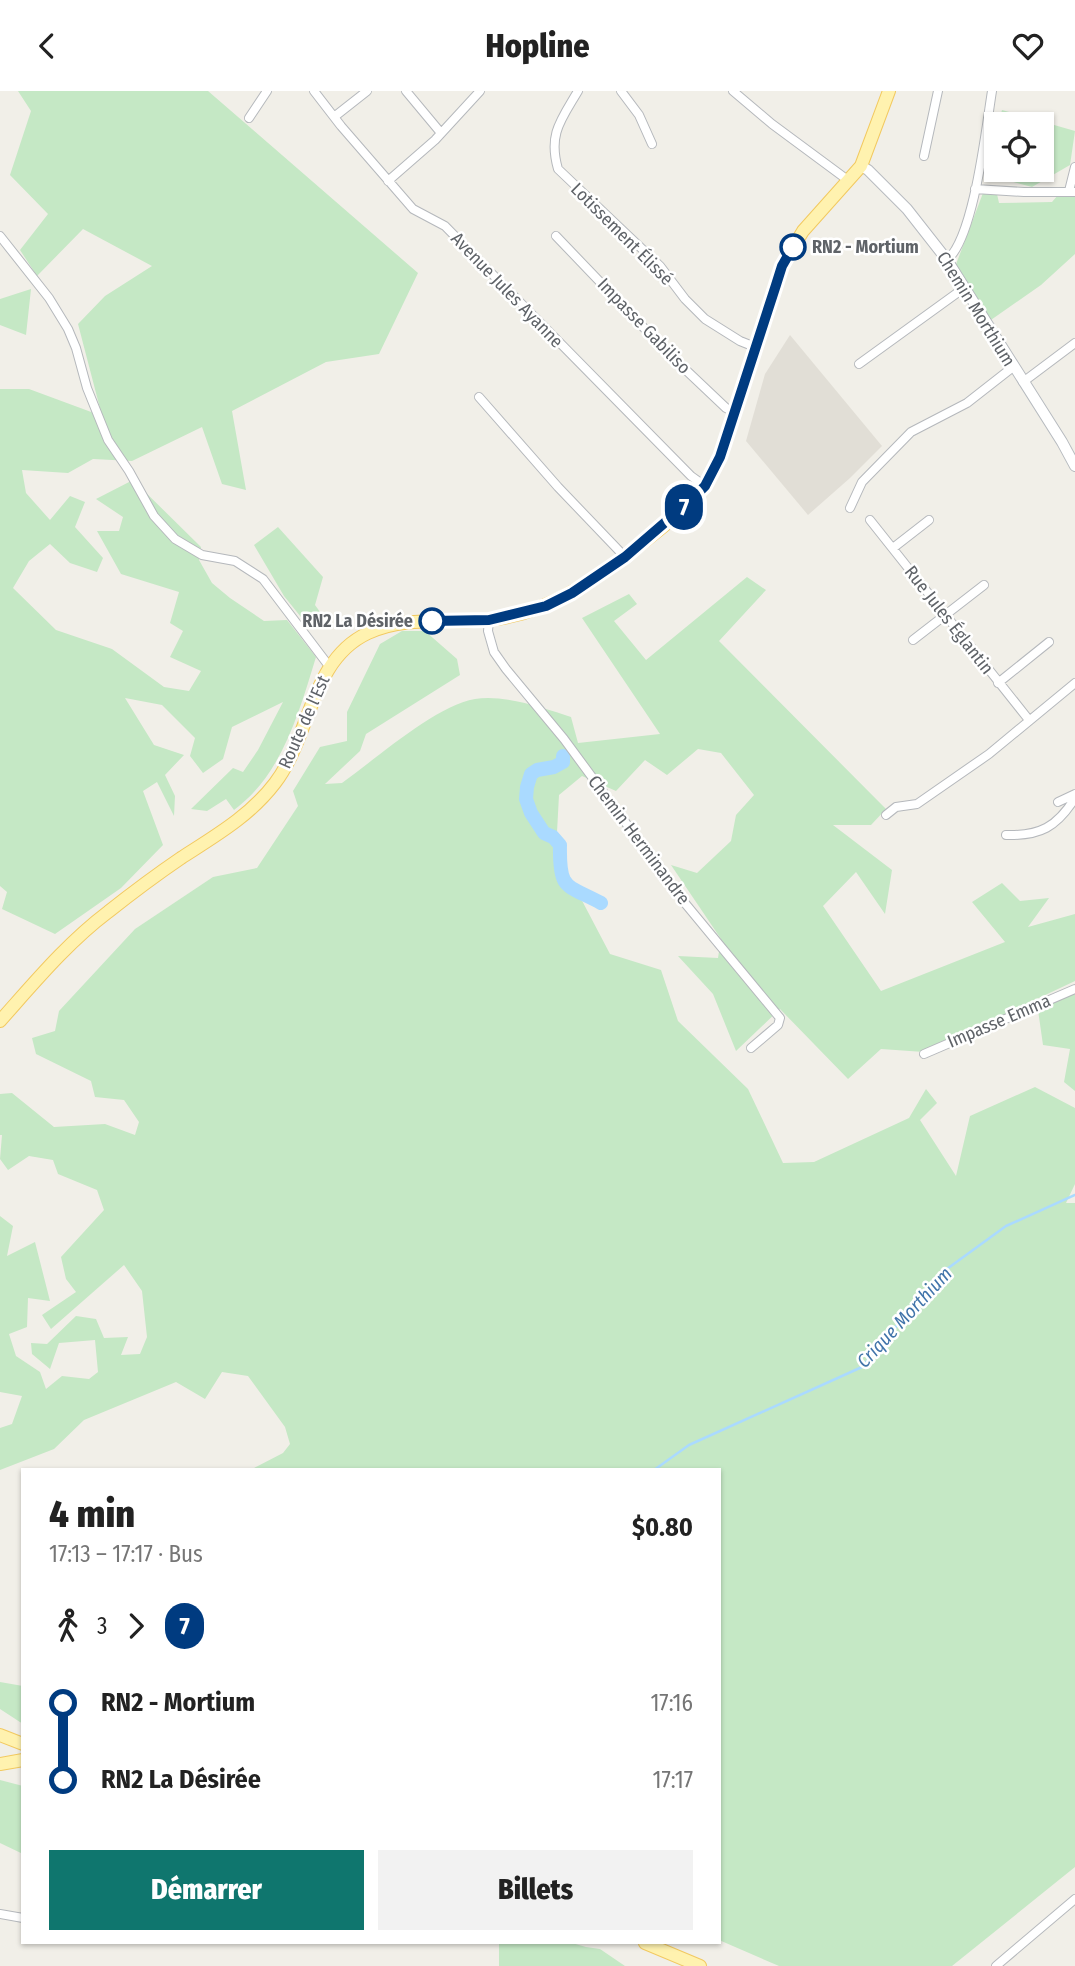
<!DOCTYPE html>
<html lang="fr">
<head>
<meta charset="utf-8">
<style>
  :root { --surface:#fff; --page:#f2f2f2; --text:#222; --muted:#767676; --accent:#0f766e }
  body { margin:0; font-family:"Fira Sans Condensed",sans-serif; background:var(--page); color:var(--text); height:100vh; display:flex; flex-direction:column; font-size:26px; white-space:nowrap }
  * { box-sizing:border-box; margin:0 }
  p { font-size:23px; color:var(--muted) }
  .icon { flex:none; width:38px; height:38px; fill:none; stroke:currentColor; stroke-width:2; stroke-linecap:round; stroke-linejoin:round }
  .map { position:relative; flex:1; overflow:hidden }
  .side { position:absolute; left:21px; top:1377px; width:700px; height:476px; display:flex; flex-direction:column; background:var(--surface); border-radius:0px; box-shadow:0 2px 5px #0004 }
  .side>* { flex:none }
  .badge { padding:0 14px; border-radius:23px; font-size:24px; line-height:46px }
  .buttons { position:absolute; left:984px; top:21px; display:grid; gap:14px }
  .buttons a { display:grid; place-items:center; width:70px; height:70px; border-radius:0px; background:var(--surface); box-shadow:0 2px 5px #0004; font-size:35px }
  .map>.badge { position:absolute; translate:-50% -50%; box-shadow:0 0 0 4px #fff }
  .legs { display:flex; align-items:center; gap:10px; height:77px; padding:0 28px; font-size:23px }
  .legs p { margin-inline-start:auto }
  .head { display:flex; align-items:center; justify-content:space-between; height:119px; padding:0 28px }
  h1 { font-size:38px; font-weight:800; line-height:52px }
  .action { display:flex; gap:14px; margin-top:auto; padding:14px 28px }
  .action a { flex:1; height:80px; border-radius:0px; background:var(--accent); color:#fff; font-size:28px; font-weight:800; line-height:80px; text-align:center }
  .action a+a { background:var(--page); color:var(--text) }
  ul { padding:0 28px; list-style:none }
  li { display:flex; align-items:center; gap:24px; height:77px; font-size:26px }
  li i { display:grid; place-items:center; width:10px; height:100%; margin:0 9px; background:currentColor }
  li i::after { content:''; width:18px; height:18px; margin:-9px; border:5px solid; border-radius:50%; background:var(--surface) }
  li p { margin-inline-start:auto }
  li:first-child i { background:linear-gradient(#0000 50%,currentColor 0) }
  li:last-child i { background:linear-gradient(currentColor 50%,#0000 0) }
  header { display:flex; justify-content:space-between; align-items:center; height:91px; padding:0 28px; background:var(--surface); font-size:32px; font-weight:800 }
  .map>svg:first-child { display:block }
</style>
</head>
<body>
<header><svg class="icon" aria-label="back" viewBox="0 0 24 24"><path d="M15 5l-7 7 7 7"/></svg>Hopline<svg class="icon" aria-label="heart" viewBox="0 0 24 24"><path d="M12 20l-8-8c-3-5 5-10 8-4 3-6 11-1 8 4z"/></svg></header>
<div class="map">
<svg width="1075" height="1875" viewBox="0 0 1075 1875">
  <rect width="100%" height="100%" fill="#f1efe8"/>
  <path fill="#e1ded6" d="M790,244L882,355L850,387L808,424L746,350L765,283Z"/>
  <path fill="#c5e8c5" d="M18,0H208L418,182L379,263L326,271L232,320L246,399L222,393L202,336L132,370L93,368L68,382L22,379L26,402L50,429L70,405L85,411L75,436L103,467L97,481L70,472L50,453L29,470L13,497L56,539L112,558L164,596L189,600L201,580L170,566L183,540L170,532L179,501L121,483L97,440H119L123,426L96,408L133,389L201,456L199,469L212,492L230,507L264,530L287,529L316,566C299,621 282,684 234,719L226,708L207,720L191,718L233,677L243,681L258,659L283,611L232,636L223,668L203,682L190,665L195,647L162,614L125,607L154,654L184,664L165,684L175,705L174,725L157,691L143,700L163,754L121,797L55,843L2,818L7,801L0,795V298H29L102,325L78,233L105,205L152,175L83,138L37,185L20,159L48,123L10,84L31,20Z
    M1002,19L1075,40L1070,74L1032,96L987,84L996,44V79H1041V33H998Z
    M983,102L997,103L999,112L1052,111L1058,104L1075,105V163L1041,194L988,231L955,176Z
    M31,198L26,244L0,234V208Z
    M278,436L323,486L315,514L328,532L309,536L284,505L254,454Z
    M747,486L766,499L719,550L886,718L871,734H833L892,779L885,823L856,781L823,815L881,900L1005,851L972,811L1002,792L1020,810L1049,807L1028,836L1075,823V890L924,961L881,958L848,988L780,918L736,960L713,903L678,865L718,867L721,848L671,774L697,782L731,750L736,724L754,704L721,662L698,658L667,684L645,669L616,700L582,685L559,704L556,760L610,863L661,879L678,930L748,998L783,1072L814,1071L909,1027L926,998L937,1012L920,1029L956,1085L970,1025L1035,996L1075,1017V1093L1066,1112H1075V1776L952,1875H779L719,1849V1379H250L283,1362L290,1353L285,1336L248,1285L222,1281L205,1308L176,1291L84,1329L54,1358L0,1379V1337L12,1333L22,1305L0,1301V1125L13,1135L7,1165L35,1151L50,1210L28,1207L27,1236L9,1243L16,1265L40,1281L46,1298L62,1285L89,1288L98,1281L95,1249L59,1252L50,1278L32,1263L31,1252L47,1253L76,1225L96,1228L104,1247L128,1246L121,1264L140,1263L147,1246L142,1200L124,1174L51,1238L42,1224L76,1201L66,1188L61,1166L104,1119L97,1099L58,1083L53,1069L29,1065L8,1079L0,1068L2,1044H0V1003L12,1002L54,1036L105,1033L135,1044L139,1031L124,1009L95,1006L91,990L36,963L32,947L55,940L59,920L135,838L213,786L257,777L298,715L293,700L320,656L347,650V621L380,553L402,540H425L457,568L460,584L366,643L360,660L325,693L342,692C377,667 435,615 475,608C503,603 544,617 571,626L578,652L660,643L582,527L629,503L637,513L614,530L646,569Z
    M1075,902V1000L1064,991L1070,958L1043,954L1038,919Z
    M0,1591L23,1595V1633L0,1618Z
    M0,1689L23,1695V1763L0,1752Z
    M499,1852H572L586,1856L600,1858L625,1875H499Z"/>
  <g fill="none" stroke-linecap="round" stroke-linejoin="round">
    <path stroke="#aadaff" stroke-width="2.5" d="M654,1379L689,1354L862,1276L940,1183L1006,1135L1075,1104"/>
    <path stroke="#aadaff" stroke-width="14" d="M563,665V671L554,676L537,679L531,683L527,696L526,708L531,722L544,742L553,746L560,754C559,800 566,793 601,812"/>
    <defs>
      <path id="street" d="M314,0L341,35L413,118L445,135L691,385L705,395
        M406,0L441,42
        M578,0C561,29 548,43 558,78L660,175L685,208L705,228L740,250L755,256
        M621,0L639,24L652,53
        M733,0L772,33L849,90
        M334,26L367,0
        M249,27L267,0
        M924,65L938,0
        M388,90L435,49L480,0
        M975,98L1024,101H1075
        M1069,100L1075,76
        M0,145L49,207L68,238L76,257L87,297L108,349L129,380L154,425L175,448L202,464L235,470L263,488L329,575
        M556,145L669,263L726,317L735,322
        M947,169C974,147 986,37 992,0
        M859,273L964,197
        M1023,291L1075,252
        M479,306L558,396L625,466
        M850,417L862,391L911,341L967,312L1013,276
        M870,429L1029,629
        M893,457L929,429
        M489,529L488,540L494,561L506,578L564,648L684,811L780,927L778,934L751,957
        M913,549L984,494
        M998,592L1049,551
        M1058,711L1075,703
        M886,724L896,716L917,713L989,663L1075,592
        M1006,744C1040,745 1057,736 1075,707
        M924,963L1075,898
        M0,1823L23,1827
        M996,1875L1075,1808"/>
      <path id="secondary" d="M861,75L868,79L907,118L947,169L1062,351L1075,375"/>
      <path id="primary" d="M0,930C34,892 67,852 108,821C132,802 156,784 181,767C215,745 250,725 275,692C311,645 310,569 368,542C406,524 448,533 488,529C553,523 606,481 655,442C672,428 692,413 705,395C711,386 715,376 720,366L782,175L803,140L861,75L889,0
        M0,1644L23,1653
        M0,1673L23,1669
        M645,1852L700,1875"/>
    </defs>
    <use href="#street" stroke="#b5b8bc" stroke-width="10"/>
    <use href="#secondary" stroke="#b6babf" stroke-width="12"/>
    <use href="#primary" stroke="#f2c960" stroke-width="14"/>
    <use href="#street" stroke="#fff" stroke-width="8"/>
    <use href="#secondary" stroke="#fff" stroke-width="10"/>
    <use href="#primary" stroke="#fff2af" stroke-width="12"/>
  </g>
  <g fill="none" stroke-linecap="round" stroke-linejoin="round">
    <defs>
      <path id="line-1" d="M432,530L489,529L546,515L572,502L625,466L691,409L705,395L720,366L776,194L782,175L793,156"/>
    </defs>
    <use href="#line-1" stroke="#fff" stroke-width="16"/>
    <use href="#line-1" stroke="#003b80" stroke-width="10"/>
  </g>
  <g fill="#fff" stroke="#003b80" stroke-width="3.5">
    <circle cx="793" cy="156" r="12"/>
    <circle cx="432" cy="530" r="12"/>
  </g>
  <g text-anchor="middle" stroke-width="5" stroke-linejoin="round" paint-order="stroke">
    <g font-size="18" fill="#5f6368" stroke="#fff">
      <text transform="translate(622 143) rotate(45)" y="6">Lotissement Élissé</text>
      <text transform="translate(507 199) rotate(46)" y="6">Avenue Jules Ayanne</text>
      <text transform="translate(976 218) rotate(58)" y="6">Chemin Morthium</text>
      <text transform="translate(644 235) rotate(46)" y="6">Impasse Gabiliso</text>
      <text transform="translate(949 529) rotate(52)" y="6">Rue Jules Églantin</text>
      <text transform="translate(304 631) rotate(-66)" y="6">Route de l'Est</text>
      <text transform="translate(639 749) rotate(53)" y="6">Chemin Herminandre</text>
      <text transform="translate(999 930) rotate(-23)" y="6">Impasse Emma</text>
    </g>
    <g font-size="18" font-weight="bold" fill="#5f6368" stroke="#fff" text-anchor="start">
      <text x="812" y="162">RN2 - Mortium</text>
      <text x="413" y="536" text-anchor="end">RN2 La Désirée</text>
    </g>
    <g font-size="19" font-style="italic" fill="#4174aa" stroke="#fff">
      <text transform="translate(904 1226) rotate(-47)" y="7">Crique Morthium</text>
    </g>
  </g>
</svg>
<div class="buttons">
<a><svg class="icon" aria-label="locate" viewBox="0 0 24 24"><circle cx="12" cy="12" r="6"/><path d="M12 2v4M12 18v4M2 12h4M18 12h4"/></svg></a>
</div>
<b class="badge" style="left:684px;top:416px;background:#003b80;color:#fff">7</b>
<section class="side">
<div class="head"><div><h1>4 min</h1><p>17:13 – 17:17 · Bus</p></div><b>$0.80</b></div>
<div class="legs"><svg class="icon" aria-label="walk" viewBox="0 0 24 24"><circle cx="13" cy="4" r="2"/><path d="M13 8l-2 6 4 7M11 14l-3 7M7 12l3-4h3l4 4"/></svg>3<svg class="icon" aria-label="forward" viewBox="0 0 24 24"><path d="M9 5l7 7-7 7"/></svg><b class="badge" style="background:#003b80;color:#fff">7</b></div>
<ul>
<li><i style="color:#003b80"></i><b>RN2 - Mortium</b><p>17:16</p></li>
<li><i style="color:#003b80"></i><b>RN2 La Désirée</b><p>17:17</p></li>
</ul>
<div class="action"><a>Démarrer</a><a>Billets</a></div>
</section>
</div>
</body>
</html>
